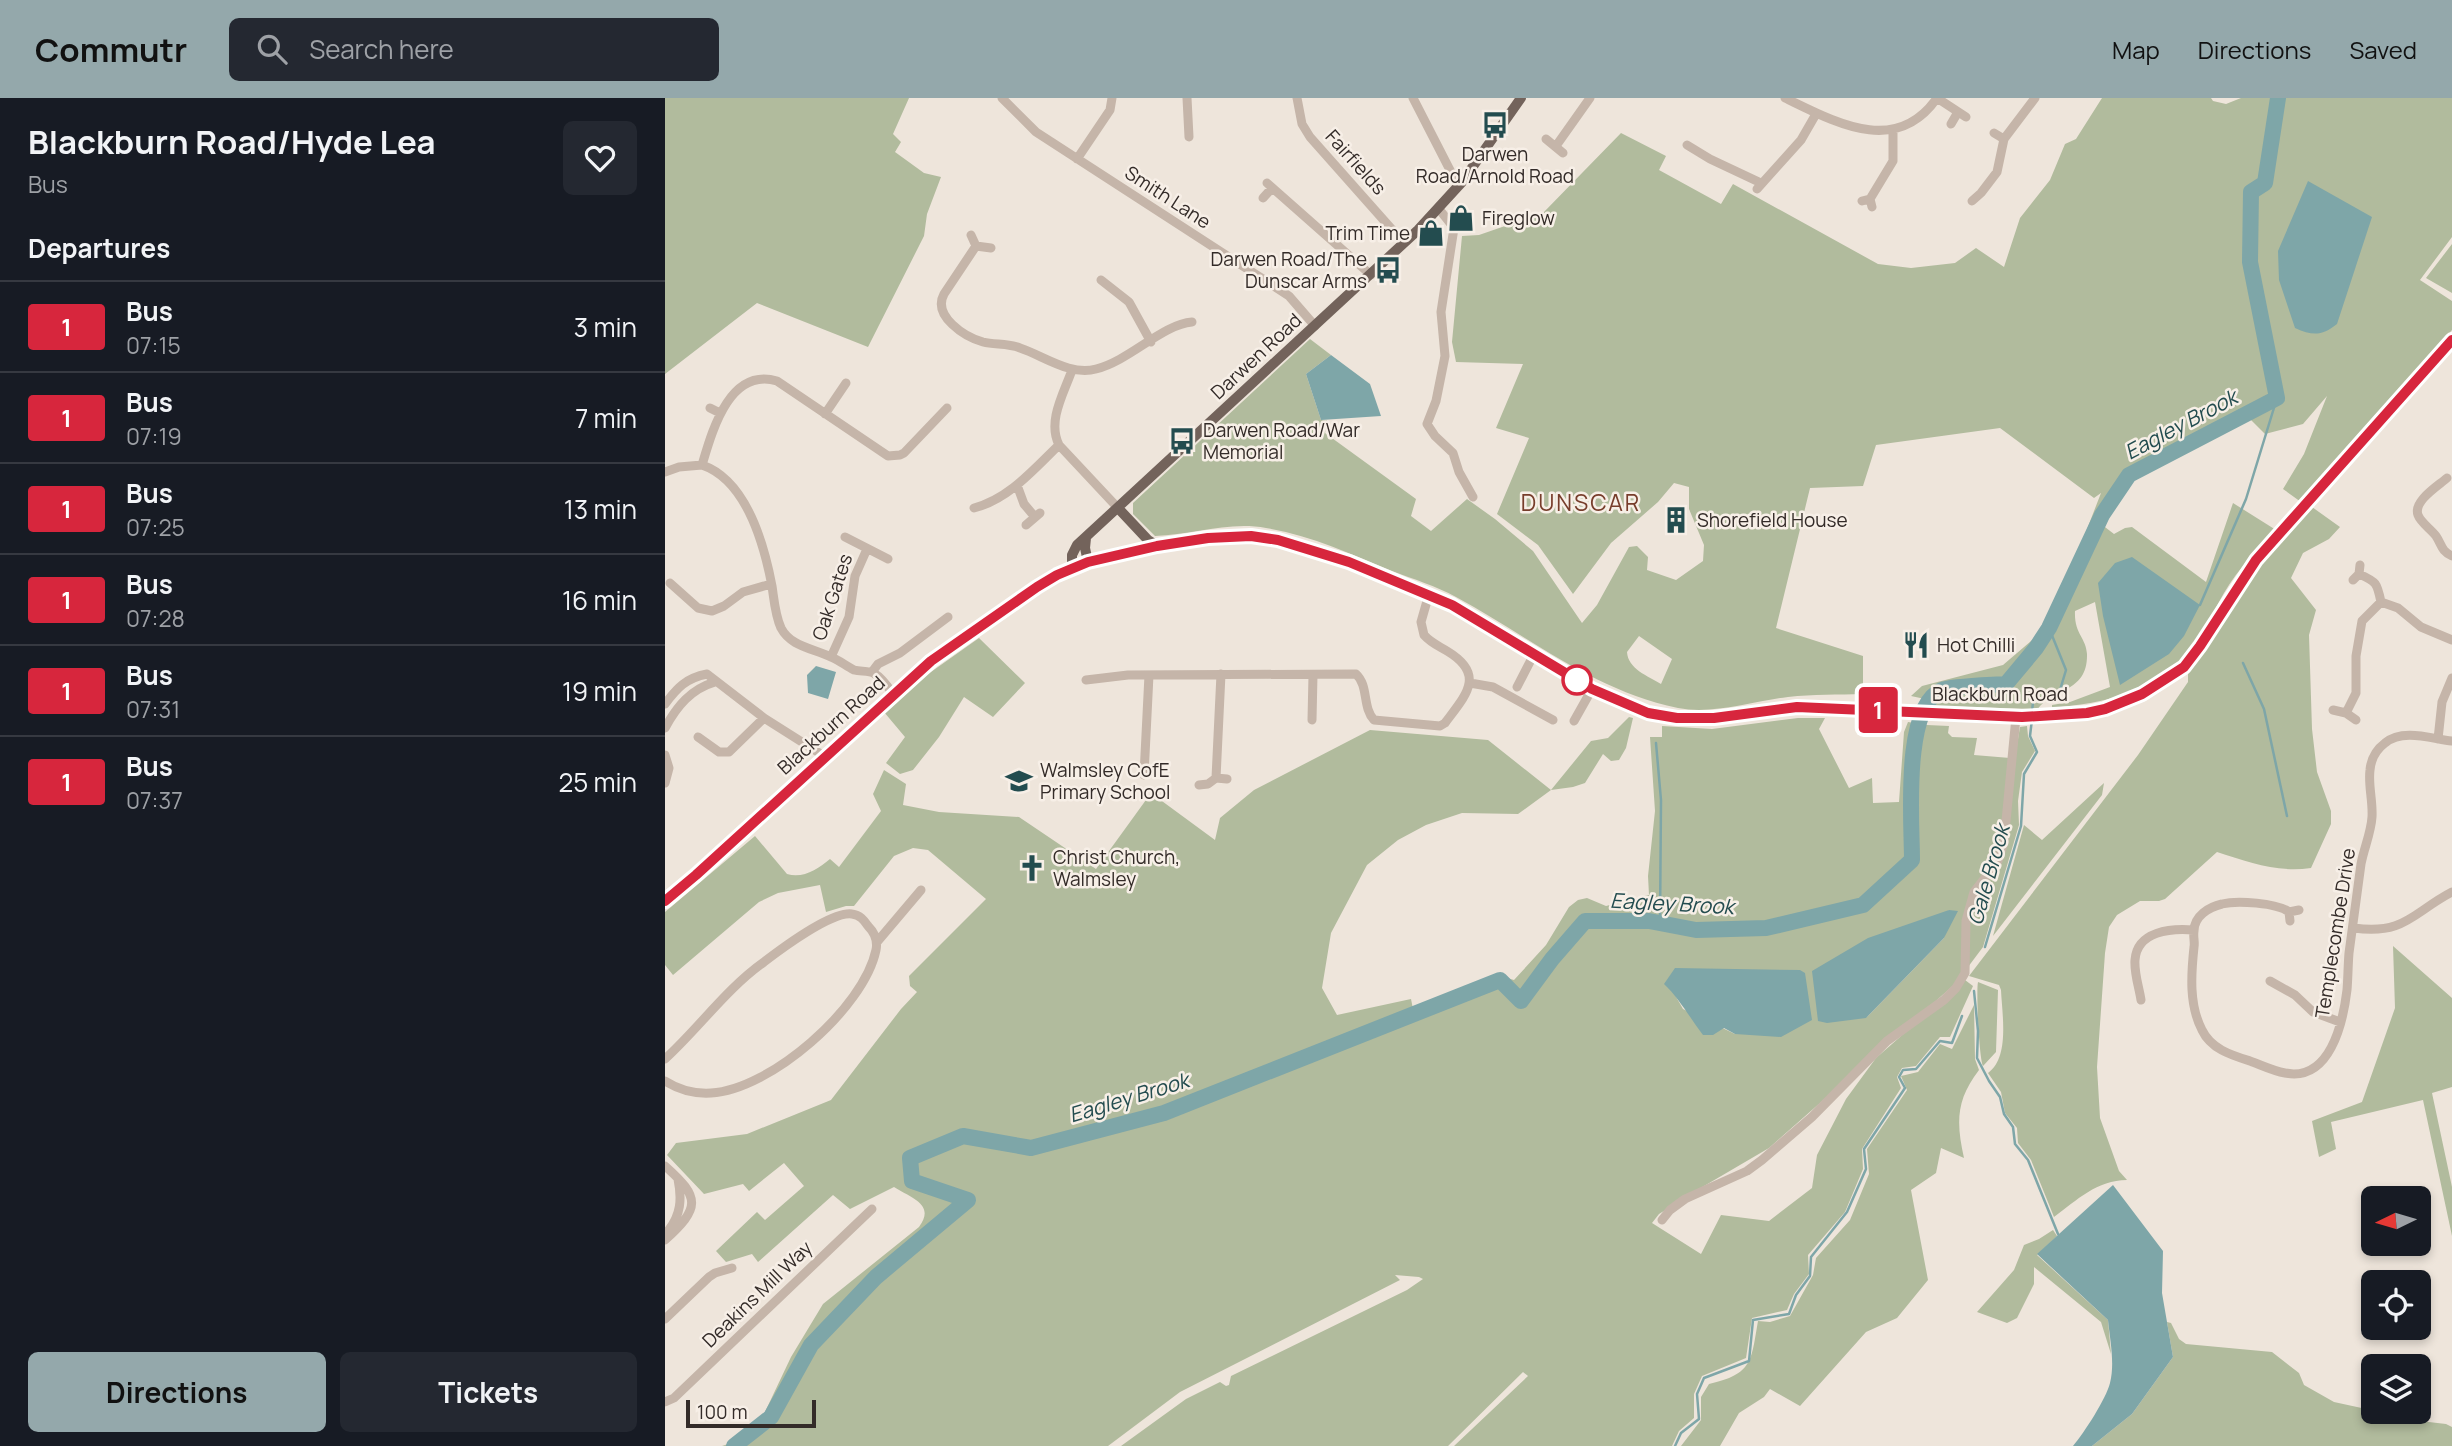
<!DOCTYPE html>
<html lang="en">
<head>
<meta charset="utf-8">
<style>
  :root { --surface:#171b24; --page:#242831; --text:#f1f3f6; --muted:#9ea1a6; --line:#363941; --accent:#94a8ab }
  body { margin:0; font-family:Manrope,sans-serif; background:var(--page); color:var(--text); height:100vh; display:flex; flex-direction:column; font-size:26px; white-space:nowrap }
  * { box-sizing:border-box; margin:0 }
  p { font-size:23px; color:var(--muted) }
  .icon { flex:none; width:38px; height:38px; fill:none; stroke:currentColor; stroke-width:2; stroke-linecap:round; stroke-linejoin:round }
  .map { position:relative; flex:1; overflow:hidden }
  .sheet { display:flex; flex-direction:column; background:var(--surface); width:665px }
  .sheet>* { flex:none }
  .badge { padding:0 14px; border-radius:5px; font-size:24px; line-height:46px }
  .needle { width:46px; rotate:265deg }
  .controls { position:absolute; left:1696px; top:1088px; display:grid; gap:14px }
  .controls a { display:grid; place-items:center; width:70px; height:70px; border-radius:10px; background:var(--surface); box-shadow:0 4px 10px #0003; font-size:35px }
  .scale { position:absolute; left:21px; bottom:18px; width:130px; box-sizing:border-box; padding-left:7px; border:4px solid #332b28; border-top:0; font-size:19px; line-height:24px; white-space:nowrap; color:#332b28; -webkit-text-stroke:5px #f7efe7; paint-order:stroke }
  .map>.badge { position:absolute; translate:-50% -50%; box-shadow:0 0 0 4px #fff }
  h2 { padding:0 28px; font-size:26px; line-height:63px }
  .round { display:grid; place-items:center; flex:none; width:74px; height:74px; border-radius:10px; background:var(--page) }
  .headline { display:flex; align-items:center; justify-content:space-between; height:119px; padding:0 28px }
  h1 { font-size:33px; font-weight:700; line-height:52px }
  .cta { display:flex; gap:14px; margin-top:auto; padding:14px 28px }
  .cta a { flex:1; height:80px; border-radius:10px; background:var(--accent); color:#111; font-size:28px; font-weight:700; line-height:80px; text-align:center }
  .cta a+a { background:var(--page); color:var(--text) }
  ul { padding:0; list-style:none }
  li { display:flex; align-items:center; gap:21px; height:91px; padding:0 28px; border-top:2px solid var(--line) }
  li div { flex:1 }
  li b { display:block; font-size:26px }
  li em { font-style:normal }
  li .badge { min-width:77px; font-weight:700; text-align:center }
  header { display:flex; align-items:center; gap:42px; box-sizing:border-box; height:98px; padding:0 35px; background:var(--accent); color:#111 }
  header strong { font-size:33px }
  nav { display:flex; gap:38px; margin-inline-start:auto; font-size:24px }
  .search { width:490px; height:63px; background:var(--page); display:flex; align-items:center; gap:18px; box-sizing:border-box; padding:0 24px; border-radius:10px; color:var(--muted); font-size:26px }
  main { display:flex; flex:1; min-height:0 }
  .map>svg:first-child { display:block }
</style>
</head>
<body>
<header>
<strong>Commutr</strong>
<div class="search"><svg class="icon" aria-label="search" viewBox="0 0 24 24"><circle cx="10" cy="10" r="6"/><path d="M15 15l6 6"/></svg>Search here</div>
<nav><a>Map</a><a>Directions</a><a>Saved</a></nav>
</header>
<main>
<section class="sheet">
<div class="headline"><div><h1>Blackburn Road/Hyde Lea</h1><p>Bus</p></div><a class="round"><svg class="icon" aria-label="heart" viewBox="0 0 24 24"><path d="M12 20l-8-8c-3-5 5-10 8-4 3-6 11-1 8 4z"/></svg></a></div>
<h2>Departures</h2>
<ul>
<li><span class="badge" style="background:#d7263d;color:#fff">1</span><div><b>Bus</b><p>07:15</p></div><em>3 min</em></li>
<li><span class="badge" style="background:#d7263d;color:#fff">1</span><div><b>Bus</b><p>07:19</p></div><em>7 min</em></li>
<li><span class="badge" style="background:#d7263d;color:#fff">1</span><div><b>Bus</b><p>07:25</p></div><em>13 min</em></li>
<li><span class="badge" style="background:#d7263d;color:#fff">1</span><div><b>Bus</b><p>07:28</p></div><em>16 min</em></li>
<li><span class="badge" style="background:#d7263d;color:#fff">1</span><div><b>Bus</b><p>07:31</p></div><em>19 min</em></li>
<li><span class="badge" style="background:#d7263d;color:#fff">1</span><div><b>Bus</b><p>07:37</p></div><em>25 min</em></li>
</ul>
<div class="cta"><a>Directions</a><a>Tickets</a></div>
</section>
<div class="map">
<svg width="1787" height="1348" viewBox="0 0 1787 1348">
  <rect width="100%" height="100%" fill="#eee5db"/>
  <path fill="#b1bb9d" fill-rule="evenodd" d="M0,0H244L228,36L236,44L230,54L259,75L276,79L262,116L259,138L203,249L92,205L0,276Z
    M1437,0H1546L1548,3L1561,6L1576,0H1787V139L1755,182L1787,203V232L1636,404L1618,391L1639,356L1662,298L1638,326L1600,336L1578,314L1468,369C1436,394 1416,452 1400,488L1436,395L1429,400L1335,330L1211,347L1198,388L1145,390L1111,530L1198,558V596C1173,597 1148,596 1123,599C1088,603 1048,617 1013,610C927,592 865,539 791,499C771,488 748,481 727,473C686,456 645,437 601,430C564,423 527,437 490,438L468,416V405L645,241L666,257L641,276L656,322H662L660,335L751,401L746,418L766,433L802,401L830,421L868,453L917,525L932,507L964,449L972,448L983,459L982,472L1011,482L1038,463L1039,447L1024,411V389L1009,385L993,404L946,445L908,496L873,447L832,416L864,340L831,330L858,266L791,264L787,244L797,138L814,137L878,115L956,35L1001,58L994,72L1056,106L1068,86L1213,166L1246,170L1290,165L1311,150L1339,169L1355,120L1385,82L1400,46L1411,41ZM974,538L1007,561L996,586C983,578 963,571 962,554Z
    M1787,146V195L1761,180Z
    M1568,405L1611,432C1592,452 1573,471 1559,495C1548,513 1541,535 1528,552C1495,595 1437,605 1387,610V607L1405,604L1445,589L1430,504L1410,513C1409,536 1421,539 1422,556C1423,595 1388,590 1373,611L1269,608L1279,595L1344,592L1381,543L1436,426L1449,436L1460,430L1467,429L1541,484Z
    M1647,409L1675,429L1664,441L1638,455L1626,480L1651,512L1644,537L1647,631L1652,674L1666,713V726L1646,770C1612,775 1584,764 1552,754L1500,801L1494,803H1475L1452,817L1444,829L1440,855L1432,969L1435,1020L1454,1073L1462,1082C1432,1082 1412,1102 1389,1119L1366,1062L1353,1045L1352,1030L1340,1015L1336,994L1323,975C1345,960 1337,916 1336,892L1334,887L1304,878L1473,657L1523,584V570L1598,459Z
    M1380,531L1367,550L1340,582L1276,587L1260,601L1246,598L1257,588L1338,567Z
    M314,540L360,585L328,619L299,599L274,639L248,672L235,676L221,665L240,639L219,614L256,581Z
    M964,619L968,620L961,650L954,662L946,663L938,656L920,685L908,689L886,692L853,716L797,715L761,727L733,742L702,767L666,835L657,890L672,917L746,901L748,911L835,878L849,882L881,847L904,809L913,802L922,800L941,808L984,797L983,778L990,713L985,639H997V628L1047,631L1133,620H1160L1154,631L1184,690L1207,680L1208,705L1234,704L1239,634L1243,624L1262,627L1284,628L1283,635L1287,639L1312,640L1309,657L1345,660L1336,743L1331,760L1306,793L1298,872L1290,886L1104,1050L1034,1091L994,1116L987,1125L1036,1156L1056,1117L1104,1123L1147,1090L1152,1057L1181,1001L1211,960L1300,882L1308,888L1285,939H1275L1251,968L1237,970L1232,979L1236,990L1197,1051L1198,1071L1180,1114L1143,1157L1144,1176L1129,1196L1122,1212L1087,1220L1081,1260L1037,1278L1029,1296V1320L1014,1333L1007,1348H789L863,1278L858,1274L783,1348H456L521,1301L555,1284L561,1288L564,1287L566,1278L742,1192L758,1181L754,1179L730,1177L735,1182L515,1294L443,1348H57L63,1346L99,1316L126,1259L158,1206L254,1129C271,1106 246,1100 229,1089L185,1111L168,1097L93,1164L87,1156L61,1164L51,1153L92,1114L100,1122L139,1088L119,1065L84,1093L78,1086L39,1096L2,1057L11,1045L82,1036L166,1002L236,911L252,894L245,888L244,878L321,801L263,752L248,750L229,758L189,808H181L161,814L155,787L113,795L94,804L8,877L0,867V814L90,738L122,776C138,781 153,771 165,761L174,769L216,713L208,696L219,672L241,686L238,707L274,714L354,719L431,771L486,695L550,742L555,720L589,692L705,632L823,642L886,692L926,643L943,640ZM1284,812L1279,840L1201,920ZM1010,897L1085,936H1070L1018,911Z
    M1362,628L1363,638L1370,653L1357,674L1353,703L1354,727L1318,849L1303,869L1304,823L1312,796L1332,769L1355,629Z
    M1439,685L1437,697L1328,838L1359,727L1377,742Z
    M1728,848L1787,900V989L1767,995L1787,1089V1138L1758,1002L1666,1024L1671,1051L1654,1059L1647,1023L1697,1004L1730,910Z
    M1313,884L1333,892L1331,954L1318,968C1314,959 1311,893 1313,884Z
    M1309,907L1310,961L1314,972C1291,1002 1291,1024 1299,1060L1276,1050L1271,1075L1246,1092L1263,1182L1232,1220L1201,1234L1135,1308L1105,1291L1099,1299L1074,1315L1055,1348H1016L1036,1322V1299L1044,1286C1088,1276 1086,1263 1093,1223L1105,1224L1125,1218L1148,1177L1151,1160L1185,1122L1204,1076L1202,1051L1242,992L1236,978L1253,974L1275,946L1287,951Z
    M1388,1132L1392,1138L1372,1157L1443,1222L1446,1256L1436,1224L1369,1169V1186L1352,1220L1342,1225L1312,1214L1349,1172L1359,1147L1374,1141Z
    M1502,1224L1506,1225L1514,1241L1521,1246L1607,1254L1634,1275L1639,1287L1669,1304L1715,1314L1721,1319L1781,1326L1787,1329V1348H1427L1467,1316L1508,1259Z"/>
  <path fill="#7ea6a8" d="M1643,83L1707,119L1672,226C1657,238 1648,238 1630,230L1614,182L1613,153Z
    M666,257L705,286L716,318L656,322L641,276Z
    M1467,459L1535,507L1519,538L1504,556L1455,587L1438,518L1433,485L1450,465Z
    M151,568L171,574L163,601L143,595L142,577Z
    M1284,812L1293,813L1279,840L1201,920L1162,925L1153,923L1147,873L1203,840Z
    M1010,870L1135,872L1140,875L1147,922L1116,939L1070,936L1059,930L1048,937H1038C1025,920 1014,900 999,886Z
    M1448,1087L1498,1153L1497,1195L1508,1259L1467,1316L1427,1348H1408C1419,1335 1441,1301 1445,1285C1450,1265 1445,1242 1443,1222L1372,1156Z"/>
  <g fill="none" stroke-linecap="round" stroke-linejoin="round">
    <path stroke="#7ea6a8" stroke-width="2.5" d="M1535,507L1581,401L1612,300
      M1578,565L1599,611L1622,718
      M1367,614L1368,604L1395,592L1401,572L1384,530
      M991,645L996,702L995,825
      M1320,849L1356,728L1359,676L1372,654L1365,638L1367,621
      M1309,893L1313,933L1312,960L1324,983L1335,999L1339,1016L1348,1029L1350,1046L1363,1062L1393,1136
      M1010,1348L1016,1335L1034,1321L1032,1296L1039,1280L1084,1263L1088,1222L1124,1216L1131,1197L1145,1178L1146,1159L1182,1114L1201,1071L1199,1051L1240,990L1234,979L1238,972L1251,971L1275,943L1287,945L1297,918"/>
    <path stroke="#7ea6a8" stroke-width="16" d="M69,1348L106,1319L146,1247L211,1179L303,1102L247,1083L245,1060L298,1038L366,1050L499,1015L835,882L856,903L887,861L920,823H984L1031,832L1101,830L1198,807L1247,762C1247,725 1237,608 1277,592C1286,588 1329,587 1341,586L1371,550L1384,530L1437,417L1464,377L1612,300L1585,164L1586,94L1600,85L1613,0"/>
    <path stroke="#c5b5a9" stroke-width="9" d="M337,0L371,34L624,198L650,228
      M522,0L524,39
      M632,0L637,26L645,39L739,145
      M748,0L786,74L797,84
      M1120,0C1170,24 1231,59 1272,0
      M1272,0L1301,19
      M1286,26L1293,14
      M1329,35L1339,41
      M881,41L898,55
      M1022,47L1045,61L1096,85
      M891,48L925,0
      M412,61L445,12L447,0
      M602,85L706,177
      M1092,91L1136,42L1151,16
      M598,100L607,90
      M1205,101L1228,63V32
      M1197,103L1205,101L1207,109
      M1307,103L1316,95L1332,74L1339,41L1370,0
      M774,111L789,130L776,214L780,258L771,303L762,326L770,338L788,355L794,374L808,399
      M306,137L311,148L326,150
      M311,148L279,196C267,218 300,239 318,244C330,247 343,245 355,250C379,258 405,278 431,271C464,263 498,226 527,224
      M436,182L464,204L486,244
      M407,272C399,295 382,323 394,347L453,410
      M45,310L55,315
      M160,316L181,285
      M0,374L14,369L37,367
      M1782,380C1773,388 1748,403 1753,417C1756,425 1766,431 1771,438C1777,447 1776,453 1787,458
      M352,387L359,406L370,419
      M309,410C344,401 369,371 394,347
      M361,427L375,415
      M180,439L223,461
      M1688,482L1694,476L1695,467
      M5,485L33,510L47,513L59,508L78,494L106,486
      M1716,504L1733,510L1756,529L1787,542
      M166,559L184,519L190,478L202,451
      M207,574L213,566L235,555L283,519
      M421,582L463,577L691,576C704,588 697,609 709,622L775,628L780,625C800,598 822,577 782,553C774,548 766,545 759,537L756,524L764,496
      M805,585L828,589L888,622
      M852,589L868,558
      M228,596C223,589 217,580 210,576C204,572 196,574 189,572C181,568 174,562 166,559C148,550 126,549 116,530C110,517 109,501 107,488C99,446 81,382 37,367C47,334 64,269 112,283L223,358L235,357L239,355L282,310
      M0,606C12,590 21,580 42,576L99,620L159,658
      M1668,612L1681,615L1691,622
      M1681,615L1691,595V558L1697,523L1716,504C1712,485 1712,484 1694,476
      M647,622L648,577
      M909,623L927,591
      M0,630C12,608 26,591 50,584
      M33,639L54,654H64L99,620
      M1773,641L1777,604L1787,580
      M0,657L4,670L0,685
      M479,677L484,577
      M551,680L562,681
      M534,687L543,686L551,680L556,576
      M1624,814C1612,805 1572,802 1557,806C1544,809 1529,818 1529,833C1528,839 1530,844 1529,849C1526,877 1524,907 1537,932C1546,951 1566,957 1585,963C1596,967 1608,973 1620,975C1665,984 1678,925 1682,892C1683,880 1683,867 1684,855C1688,825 1692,795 1696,766C1699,750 1706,735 1707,719C1708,703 1703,687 1705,672C1706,661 1712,651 1720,645C1738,630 1767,641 1787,643
      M1625,823L1624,814L1634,812
      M1689,830C1740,837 1747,815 1787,794
      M212,844L256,792
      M1605,883L1630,897L1648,914L1675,924
      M1476,902C1474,889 1469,875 1470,862C1472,833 1506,830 1529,832
      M0,961C34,930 61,891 99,864C116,851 167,813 187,816C195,817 199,822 203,828C210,835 213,842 211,852C199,910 105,992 46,995C29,996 14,992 0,983
      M0,1068C36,1100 35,1110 0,1142
      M997,1122L1005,1112L1020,1101L1082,1073L1097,1062L1147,1019L1222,943L1279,902L1291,890L1300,875L1301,823L1309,794L1333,763L1339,744L1351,619
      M3,1133C16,1117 17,1101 13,1081
      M0,1221L44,1179L50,1175L67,1170
      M0,1304L9,1300L207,1111"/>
    <path stroke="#73635b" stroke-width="10" d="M453,410L483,442L492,448
      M421,440L420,450L423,464
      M407,471V457L412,447L753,132L797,84L856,0"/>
    <path stroke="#534640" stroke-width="12" d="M0,803L266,563L372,489L392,477L423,464L492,448L543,440L586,438L613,442L684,464L787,507L927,591L983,615L1012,620L1049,619L1132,609L1357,619L1421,615L1440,611L1477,596L1519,569L1591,462L1787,242"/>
  </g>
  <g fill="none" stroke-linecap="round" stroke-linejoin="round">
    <defs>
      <path id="line" d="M0,803L31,777L266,563L372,489L392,477L423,464L492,448L543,440L586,438L613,442L684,464L787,507L927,591L983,615L1012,620H1049L1132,609L1357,619L1422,615L1440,611L1477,596L1519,569L1535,548L1591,462L1787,242"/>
    </defs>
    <use href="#line" stroke="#fff" stroke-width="16"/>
    <use href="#line" stroke="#d7263d" stroke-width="10"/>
  </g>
  <defs>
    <symbol id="bus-bare" viewBox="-9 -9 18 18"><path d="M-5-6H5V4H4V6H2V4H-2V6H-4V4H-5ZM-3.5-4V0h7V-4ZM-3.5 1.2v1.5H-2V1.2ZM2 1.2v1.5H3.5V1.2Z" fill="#234c4f" stroke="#f7efe7" stroke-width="2.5" paint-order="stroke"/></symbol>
    <symbol id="shop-bare" viewBox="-9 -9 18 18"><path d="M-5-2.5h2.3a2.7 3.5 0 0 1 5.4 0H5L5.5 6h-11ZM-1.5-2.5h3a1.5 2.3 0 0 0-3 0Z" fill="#234c4f" stroke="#f7efe7" stroke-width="2.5" paint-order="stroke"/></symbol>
    <symbol id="building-bare" viewBox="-9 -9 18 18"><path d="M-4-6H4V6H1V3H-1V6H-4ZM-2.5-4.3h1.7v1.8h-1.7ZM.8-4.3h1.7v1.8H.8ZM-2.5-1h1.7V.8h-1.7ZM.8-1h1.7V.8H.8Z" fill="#234c4f" stroke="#f7efe7" stroke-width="2.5" paint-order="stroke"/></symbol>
    <symbol id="restaurant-bare" viewBox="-9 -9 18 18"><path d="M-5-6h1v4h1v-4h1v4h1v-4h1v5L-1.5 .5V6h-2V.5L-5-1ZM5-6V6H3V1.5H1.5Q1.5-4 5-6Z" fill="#234c4f" stroke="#f7efe7" stroke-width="2.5" paint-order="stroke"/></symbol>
    <symbol id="school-bare" viewBox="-9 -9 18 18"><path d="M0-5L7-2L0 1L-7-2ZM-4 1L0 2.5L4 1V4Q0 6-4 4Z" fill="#234c4f" stroke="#f7efe7" stroke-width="2.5" paint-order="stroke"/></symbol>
    <symbol id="church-bare" viewBox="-9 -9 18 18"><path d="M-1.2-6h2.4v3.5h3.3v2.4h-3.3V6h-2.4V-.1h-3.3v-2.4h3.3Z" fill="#234c4f" stroke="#f7efe7" stroke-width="2.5" paint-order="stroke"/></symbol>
  </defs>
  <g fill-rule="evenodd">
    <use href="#bus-bare" x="811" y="8" width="38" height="38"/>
    <use href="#shop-bare" x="777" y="101" width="38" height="38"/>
    <use href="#shop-bare" x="747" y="116" width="38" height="38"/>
    <use href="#bus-bare" x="704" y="153" width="38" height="38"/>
    <use href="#bus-bare" x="498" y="324" width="38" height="38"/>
    <use href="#building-bare" x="992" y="403" width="38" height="38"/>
    <use href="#restaurant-bare" x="1232" y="528" width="38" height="38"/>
    <use href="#school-bare" x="335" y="664" width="38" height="38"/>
    <use href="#church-bare" x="348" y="751" width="38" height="38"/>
  </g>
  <circle fill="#fff" stroke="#d7263d" stroke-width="3.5" cx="912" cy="582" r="14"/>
  <g text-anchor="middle" stroke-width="5" stroke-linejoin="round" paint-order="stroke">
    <g font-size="19" fill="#332b28" stroke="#f7efe7" text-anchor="start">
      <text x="830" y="63" text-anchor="middle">Darwen<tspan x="830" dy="22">Road/Arnold Road</tspan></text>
      <text x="817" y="127">Fireglow</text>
      <text x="745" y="142" text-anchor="end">Trim Time</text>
      <text x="702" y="168" text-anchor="end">Darwen Road/The<tspan x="702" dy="22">Dunscar Arms</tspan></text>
      <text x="538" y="339">Darwen Road/War<tspan x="538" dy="22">Memorial</tspan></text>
      <text x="1032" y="429">Shorefield House</text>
      <text x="1272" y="554">Hot Chilli</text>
      <text x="375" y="679">Walmsley CofE<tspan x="375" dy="22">Primary School</tspan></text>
      <text x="388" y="766">Christ Church,<tspan x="388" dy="22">Walmsley</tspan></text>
    </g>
    <g font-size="19" fill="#332b28" stroke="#f7efe7">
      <text transform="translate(691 64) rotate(48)" y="7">Fairfields</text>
      <text transform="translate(503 99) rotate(33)" y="7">Smith Lane</text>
      <text transform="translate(591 258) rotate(-43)" y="7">Darwen Road</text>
      <text transform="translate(167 499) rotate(-72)" y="7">Oak Gates</text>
      <text x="1335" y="603">Blackburn Road</text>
      <text transform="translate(166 627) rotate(-42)" y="7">Blackburn Road</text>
      <text transform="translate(1670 835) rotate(-81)" y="7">Templecombe Drive</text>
      <text transform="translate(92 1196) rotate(-44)" y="7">Deakins Mill Way</text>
    </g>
    <g font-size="21" font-style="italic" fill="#234c4f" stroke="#f7efe7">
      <text transform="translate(1516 327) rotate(-28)" y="7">Eagley Brook</text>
      <text transform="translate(1324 777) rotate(-74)" y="7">Gale Brook</text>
      <text transform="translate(1007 806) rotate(3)" y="7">Eagley Brook</text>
      <text transform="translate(464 1000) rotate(-17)" y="7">Eagley Brook</text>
    </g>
    <g font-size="23" letter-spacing="2" fill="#773d2b" stroke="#f7efe7">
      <text x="916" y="413">DUNSCAR</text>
    </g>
  </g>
</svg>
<div class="controls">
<a><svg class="needle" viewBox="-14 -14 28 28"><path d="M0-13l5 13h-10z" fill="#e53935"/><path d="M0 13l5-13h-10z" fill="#9ea1a6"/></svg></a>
<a><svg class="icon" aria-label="locate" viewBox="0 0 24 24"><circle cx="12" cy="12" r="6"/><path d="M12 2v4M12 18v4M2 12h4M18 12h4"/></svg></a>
<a><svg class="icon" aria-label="layers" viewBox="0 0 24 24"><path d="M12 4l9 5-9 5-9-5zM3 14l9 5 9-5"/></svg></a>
</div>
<div class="scale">100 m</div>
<b class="badge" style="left:1213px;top:612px;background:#d7263d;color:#fff">1</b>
</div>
</main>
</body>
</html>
